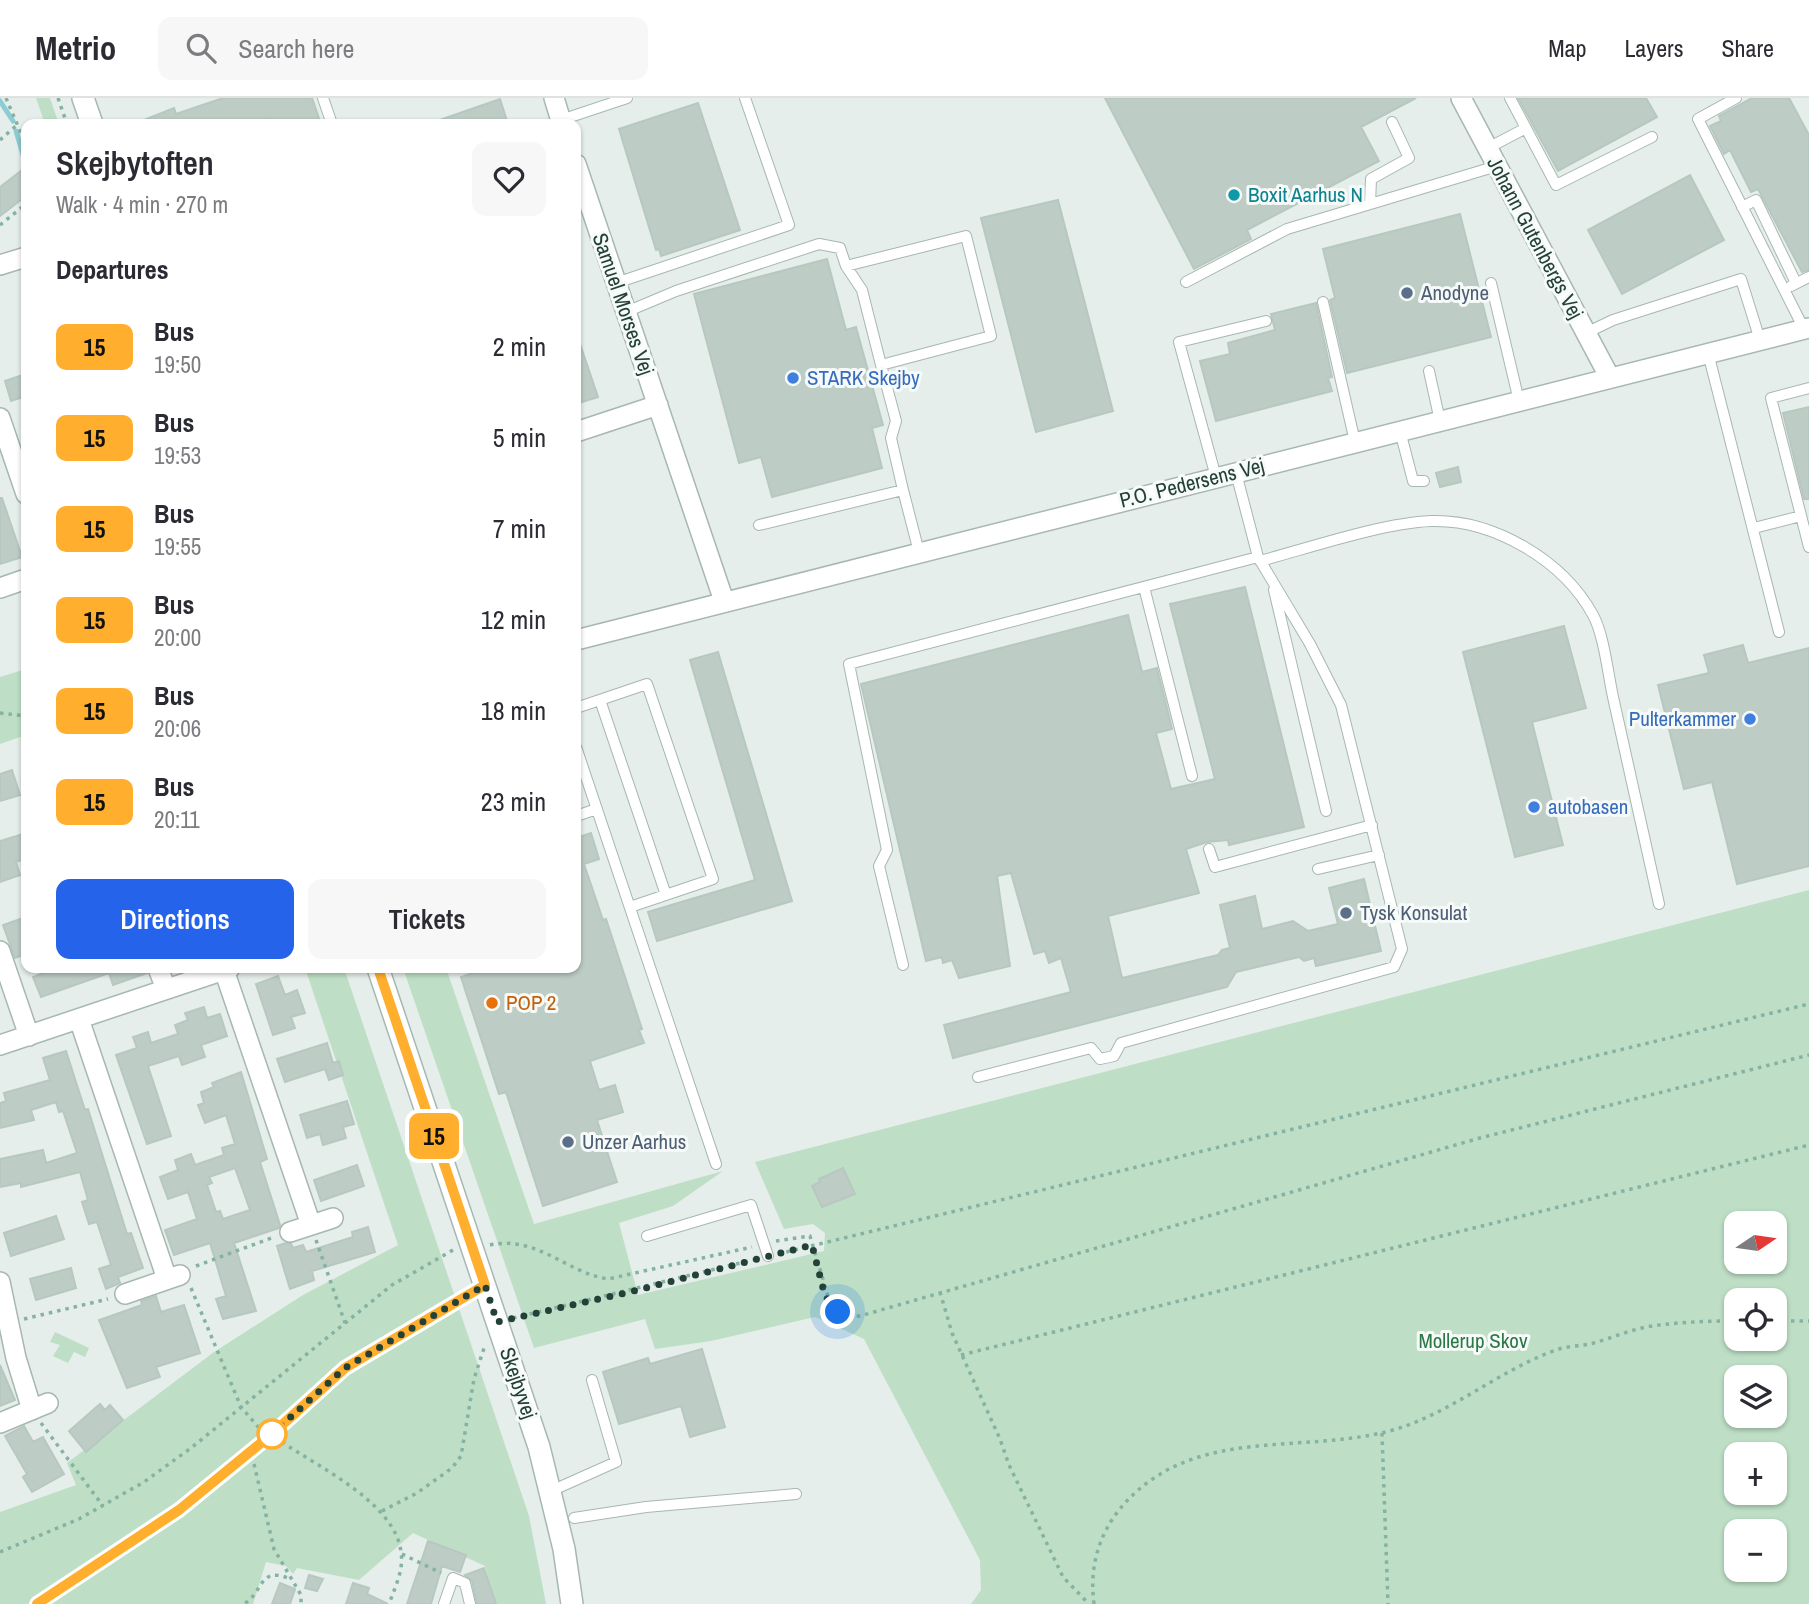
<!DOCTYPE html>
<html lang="en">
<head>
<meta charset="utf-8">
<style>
  :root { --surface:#fff; --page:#f7f7f7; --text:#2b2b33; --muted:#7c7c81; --line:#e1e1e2; --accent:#2563eb }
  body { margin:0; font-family:"Archivo Narrow",sans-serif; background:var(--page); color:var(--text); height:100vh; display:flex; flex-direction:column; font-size:26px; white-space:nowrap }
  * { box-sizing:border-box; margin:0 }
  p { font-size:23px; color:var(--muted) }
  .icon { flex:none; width:38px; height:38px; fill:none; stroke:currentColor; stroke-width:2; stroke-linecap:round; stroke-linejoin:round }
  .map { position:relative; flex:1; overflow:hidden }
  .panel { position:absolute; left:21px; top:21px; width:560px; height:854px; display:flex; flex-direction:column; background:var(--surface); border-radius:14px; box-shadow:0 2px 5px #0004 }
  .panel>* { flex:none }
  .badge { padding:0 14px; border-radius:10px; font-size:24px; line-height:46px }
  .needle { width:46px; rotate:77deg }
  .tools { position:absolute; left:1724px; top:1113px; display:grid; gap:14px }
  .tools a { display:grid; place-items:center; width:63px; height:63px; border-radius:14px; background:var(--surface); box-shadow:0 2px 5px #0004; font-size:35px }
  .you { position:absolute; width:35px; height:35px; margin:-18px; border:5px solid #fff; border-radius:50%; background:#1a73e8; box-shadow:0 0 0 10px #1a73e833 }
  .map>.badge { position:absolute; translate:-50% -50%; box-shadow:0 0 0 4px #fff }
  h2 { padding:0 35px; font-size:26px; line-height:63px }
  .round { display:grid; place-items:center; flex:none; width:74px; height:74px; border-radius:14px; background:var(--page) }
  .head { display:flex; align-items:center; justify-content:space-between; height:119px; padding:0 35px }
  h1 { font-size:33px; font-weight:600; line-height:52px }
  .action { display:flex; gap:14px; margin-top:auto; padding:14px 35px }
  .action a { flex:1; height:80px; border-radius:14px; background:var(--accent); color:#fff; font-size:28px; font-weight:600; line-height:80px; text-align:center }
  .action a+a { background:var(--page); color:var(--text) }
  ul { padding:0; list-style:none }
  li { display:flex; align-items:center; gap:21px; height:91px; padding:0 35px }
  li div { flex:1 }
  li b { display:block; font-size:26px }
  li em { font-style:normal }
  li .badge { min-width:77px; font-weight:700; text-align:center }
  header { display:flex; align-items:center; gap:42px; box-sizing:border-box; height:98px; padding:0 35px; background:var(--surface); border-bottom:2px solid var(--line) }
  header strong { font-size:33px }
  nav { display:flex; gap:38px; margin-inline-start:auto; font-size:24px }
  .search { width:490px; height:63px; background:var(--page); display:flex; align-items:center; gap:18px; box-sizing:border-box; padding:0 24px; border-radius:14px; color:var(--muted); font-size:26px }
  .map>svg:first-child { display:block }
</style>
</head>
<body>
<header>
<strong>Metrio</strong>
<div class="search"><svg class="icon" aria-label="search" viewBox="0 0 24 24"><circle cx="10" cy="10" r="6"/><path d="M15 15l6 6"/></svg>Search here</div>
<nav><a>Map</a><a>Layers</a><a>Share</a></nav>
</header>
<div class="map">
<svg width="1809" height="1506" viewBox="0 0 1809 1506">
  <rect width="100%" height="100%" fill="#e5eeea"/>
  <path fill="#bedfc5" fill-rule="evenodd" d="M36,0H50L59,26H45Z
    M26,571V637L0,646V579Z
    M1809,792V1506H971L981,1492L980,1462L864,1241L815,1219L711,1243L655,1251L645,1221L534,1250L403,870H446L534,1126L723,1073L673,1108L619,1125L638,1197L824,1153L825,1135L813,1126L784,1131L755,1064ZM1736,1125H1774V1164H1736ZM1736,1202H1774V1241H1736ZM1736,1279H1774V1318H1736ZM1736,1356H1774V1395H1736ZM1736,1433H1774V1472H1736Z
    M305,870H344L529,1418L546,1506H495L485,1468L413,1435L359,1482L297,1470L293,1476L286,1468L266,1464L253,1506H0V1414L76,1387L67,1365L214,1254L303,1197L398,1147Z
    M55,1234L89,1250L85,1259L74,1254L68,1265L53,1258L60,1247L50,1244Z"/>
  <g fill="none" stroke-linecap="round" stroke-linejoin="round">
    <path stroke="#8dccd3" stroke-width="5" d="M0,3L13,23
      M16,33L26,67"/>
  </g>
  <path fill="#bdccc5" stroke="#b7c8c0" stroke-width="2" fill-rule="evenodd" d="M223,0H312L321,26H270L268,21L252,26H134L174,10L176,16Z
    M1105,0H1416L1361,29L1379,63L1247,132L1251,141L1194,171Z
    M1518,0H1646L1657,19L1558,73Z
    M1752,0H1789L1809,37V172L1802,174L1758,91L1751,94L1730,52L1724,56L1710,28L1721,23L1719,18Z
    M500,1L508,26H434V24Z
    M698,5L740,132L661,158L659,151L656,152L619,31Z
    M26,69V98L0,118V89Z
    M1690,77L1724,142L1622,196L1588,132Z
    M1058,102L1113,313L1036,334L981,120Z
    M1460,116L1491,239L1347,275L1330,202L1335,200L1323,151Z
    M827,161L846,232L856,229L883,327L872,330L882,370L772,399L761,359L739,365L694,196Z
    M1316,205L1332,279L1328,280L1332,293L1216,323L1200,263L1230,256L1228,245L1275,232L1271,216Z
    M576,240H578L598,299L576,306Z
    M26,276V298L11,303L5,283Z
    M1809,309V401H1804L1783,315Z
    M1458,369L1461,384L1440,389L1436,375Z
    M0,400H2L22,459L0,466Z
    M1245,489L1304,729L1229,747L1228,742L1207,744L1186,751L1199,795L1108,818L1122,880L1218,857L1222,852L1230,850L1220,807L1255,798L1262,831L1293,823L1308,833L1338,826L1329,790L1364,781L1381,853L1316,868L1314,860L1304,863L1299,859L1236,874L1227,889L953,960L944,927L1071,894L1061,860L1049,865L1045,853L1034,856L1011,775L997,778L1010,868L959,880L952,862L943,865L942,859L926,863L861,586L1128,517L1142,574L1157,570L1167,610L1172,631L1156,635L1171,691L1215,681L1170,506Z
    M1564,528L1586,610L1532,624L1563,747L1515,759L1463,554Z
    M1743,547L1748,565L1809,550V768L1737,786L1712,684L1684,691L1658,587L1709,575L1704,557Z
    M718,554L792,803L657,843L648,814L755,782L690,562Z
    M12,672L20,697L0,703V676Z
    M26,735V760L16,764L20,777L0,784V743Z
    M591,735L599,761L584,766L603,822L606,821L642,931L639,932L644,945L590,963L599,992L615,987L623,1014L597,1022L617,1084L543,1108L506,994L499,996L461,879L481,872L480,870H576V740Z
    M26,819V856L15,860L3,827Z
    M57,870H146L147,875L113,887L109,875L41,899L33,879Z
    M278,878L285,897L297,892L305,915L291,919L295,930L273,937L256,886Z
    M204,909L207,920L220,916L227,938L201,947L205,959L182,967L179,958L148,968L171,1038L147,1046L116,957L137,950L133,939L148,934L151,945L178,936L175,927L188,922L185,915Z
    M327,945L333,965L339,963L343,977L329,982L325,971L285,984L277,961Z
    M66,953L85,1012L88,1011L127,1136L131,1135L143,1170L118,1179L120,1185L106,1191L99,1171L111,1167L97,1124L89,1126L82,1104L88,1102L80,1074L21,1089V1085L0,1089V1061L43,1052L46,1065L77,1055L63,1013L59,1014L56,1004L31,1012L34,1022L0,1030V1005L6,1003L4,995L50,982L43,960Z
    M241,974L267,1061L260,1064L280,1127L279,1130L234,1145L256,1213L223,1221L216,1201L226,1198L210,1145L174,1157L165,1132L197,1121L188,1094L168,1101L160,1079L178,1072L175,1062L191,1056L195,1067L224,1057L222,1050L235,1046L226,1017L205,1025L198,1007L204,1005L201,994L214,989L212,985ZM235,1070L250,1112L223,1121L220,1113L216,1114L207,1087L212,1085L209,1079Z
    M347,1003L354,1026L343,1029L346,1040L323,1047L320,1036L307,1040L300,1017Z
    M357,1067L364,1088L321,1103L314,1082Z
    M843,1070L855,1096L822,1109L812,1088L820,1084L819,1081Z
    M56,1118L64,1141L11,1158L4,1135Z
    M368,1129L375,1154L312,1173L314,1182L290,1191L277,1148L286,1145L291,1146L293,1150L303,1147L306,1154L353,1139L352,1134Z
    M71,1170L76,1190L36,1202L30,1181Z
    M156,1198L161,1214L184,1207L200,1255L156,1269L160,1279L127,1290L99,1222L142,1207L141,1203Z
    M702,1251L725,1329L690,1339L681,1308L619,1326L603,1274L648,1260L650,1266Z
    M0,1267L15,1302L0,1308Z
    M100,1306L105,1312L110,1307L123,1322L86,1354L69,1333Z
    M24,1328L33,1344L43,1339L64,1376L32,1394L23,1379L27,1376L5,1338Z
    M428,1443L466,1457L460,1474L442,1468L431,1506H407Z
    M484,1470L496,1506H477L472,1483L465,1477Z
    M309,1477L323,1481L317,1493L305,1490Z
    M280,1485L295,1491L290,1506H272Z
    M353,1485L369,1490L367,1496L388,1506H346Z"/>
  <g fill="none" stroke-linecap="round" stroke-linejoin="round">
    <defs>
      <path id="service" d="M323,0L332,26
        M1510,0L1556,87L1652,39
        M1736,0L1698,21L1804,231
        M561,22L627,0
        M1488,50L1526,30
        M1370,106L1371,81L1409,60L1392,24
        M1742,109L1756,102L1796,185
        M846,168L862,192L881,267
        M1186,184L1287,131L1497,68
        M616,185L789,127L745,0
        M1491,185L1519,303
        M1791,188L1809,179
        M1323,204L1355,344
        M626,214L676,193L819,146L840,150L846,168L966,138L991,238L881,267L896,323L891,340L903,392L759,427
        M1586,235L1613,222L1741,181L1760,242
        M1708,255L1779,534
        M1429,273L1440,323
        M1809,290L1771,300L1809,449
        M1400,333L1413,383H1424
        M1216,379L1179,244L1266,223
        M903,392L919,454
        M1754,430L1801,418
        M1260,463C1309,450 1382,425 1431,423C1493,421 1563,462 1593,517C1604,537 1608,576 1613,599C1629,668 1644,737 1659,806
        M1144,489L1192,678
        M1274,492L1326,713
        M600,602L666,797
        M576,610L647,586L713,781L630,809
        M576,649L716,1066
        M576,718L597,711
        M1209,751L1215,769L1372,727
        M1318,771L1379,757
        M903,867L879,768L887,752L849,566L1258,459
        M978,979L1091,950L1100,961L1114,958L1121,945L1394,869L1402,851L1341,607L1310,546L1258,459L1236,375
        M647,1138L751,1107L768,1158
        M551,1393L616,1364L592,1282
        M574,1420L646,1409L796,1396
        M37,1506L179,1412L272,1336L345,1270L485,1187
        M444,1506L453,1480L465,1485L470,1506"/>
      <path id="minor" d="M554,0L562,26
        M1461,0L1610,280
        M576,66L724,503
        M0,167L26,159
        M0,320L26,396
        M576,334L658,307
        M0,490L26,481
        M576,542L1809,230
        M0,853L29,938
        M158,870L166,891
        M224,872L311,1127
        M79,921L167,1181
        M0,947L230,870
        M290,1134L333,1120
        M0,1184L16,1260L32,1312
        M125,1196L180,1177
        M0,1325L48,1305"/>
      <path id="tertiary" d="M83,0L92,26
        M378,870L539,1349L564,1451L572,1506"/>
    </defs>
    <use href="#service" stroke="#a7b7b1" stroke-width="12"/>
    <use href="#minor" stroke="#a7b7b1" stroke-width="22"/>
    <use href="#tertiary" stroke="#a7b7b1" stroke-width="24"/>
    <path stroke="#85b2a2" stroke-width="3.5" stroke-dasharray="3.5 5" stroke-linecap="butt" d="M6,0L26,47
      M58,0L67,26
      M0,42L17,27
      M0,127L26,106
      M0,615L26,618
      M316,1142L345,1225
      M776,1143L810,1138L831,1208L847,1218H860L1480,1040L1809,957
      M490,1147C537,1137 567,1175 608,1181L752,1149
      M778,1156L1809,906
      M196,1168L274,1139
      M191,1190L241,1309L259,1330
      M940,1194L952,1235L1000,1341L1009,1367L1063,1479L1089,1506
      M513,1220L757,1161
      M24,1221L108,1201
      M1774,1223H1809
      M961,1257L1809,1047
      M41,1325L103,1408
      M1382,1335L1388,1506
      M282,1344C320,1370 395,1405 401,1454C404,1472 395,1489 389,1506
      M254,1366L274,1451L301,1497V1506
      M382,1413L417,1395L452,1370L461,1358L474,1281L485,1247
      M0,1454L79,1421L144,1384L191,1350L392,1187L453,1152
      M402,1456L441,1475
      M245,1505C263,1495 259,1467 290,1481
      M1094,1506C1087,1453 1110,1410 1154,1380C1219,1336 1307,1352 1381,1335C1446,1321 1497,1272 1559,1251C1569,1248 1580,1248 1590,1246C1609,1241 1627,1233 1646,1229C1676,1224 1706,1223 1736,1223"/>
    <use href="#service" stroke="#fff" stroke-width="10"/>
    <use href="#minor" stroke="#fff" stroke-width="19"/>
    <use href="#tertiary" stroke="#fff" stroke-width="21"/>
  </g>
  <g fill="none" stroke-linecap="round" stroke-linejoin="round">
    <defs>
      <path id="line" d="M37,1506L179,1412L272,1336L345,1270L485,1187L378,870"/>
    </defs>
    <use href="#line" stroke="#fff" stroke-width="16"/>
    <use href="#line" stroke="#ffae2d" stroke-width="10"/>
    <path stroke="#244137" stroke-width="7" stroke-dasharray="0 12.6" d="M272,1336L345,1270L485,1187L497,1224L630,1194L812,1147L825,1198L838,1214"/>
  </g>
  <circle fill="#0f9aa8" stroke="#f6faf8" stroke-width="2.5" cx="1234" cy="97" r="7"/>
  <g fill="#5c6f8a" stroke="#f6faf8" stroke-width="2.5">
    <circle cx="1407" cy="195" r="7"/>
    <circle cx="1346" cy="815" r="7"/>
    <circle cx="568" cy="1044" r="7"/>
  </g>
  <g fill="#3f7fe0" stroke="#f6faf8" stroke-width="2.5">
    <circle cx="793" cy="280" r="7"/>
    <circle cx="1750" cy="621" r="7"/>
    <circle cx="1534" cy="709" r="7"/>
  </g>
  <circle fill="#e8710a" stroke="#f6faf8" stroke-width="2.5" cx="492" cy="905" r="7"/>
  <circle fill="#fff" stroke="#ffae2d" stroke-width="3.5" cx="272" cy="1336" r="14"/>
  <g text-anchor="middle" stroke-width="6" stroke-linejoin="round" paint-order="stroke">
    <g font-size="21" fill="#0d838f" stroke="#f6faf8" text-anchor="start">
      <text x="1248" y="104">Boxit Aarhus N</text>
    </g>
    <g font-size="21" fill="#244137" stroke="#f6faf8">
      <text transform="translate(1535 140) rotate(62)" y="7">Johann Gutenbergs Vej</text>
      <text transform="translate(623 206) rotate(71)" y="7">Samuel Morses Vej</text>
      <text transform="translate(1192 385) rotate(-14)" y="7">P.O. Pedersens Vej</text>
      <text transform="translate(518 1285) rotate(71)" y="7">Skejbyvej</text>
    </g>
    <g font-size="21" fill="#4e5e75" stroke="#f6faf8" text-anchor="start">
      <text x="1421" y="202">Anodyne</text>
      <text x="1360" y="822">Tysk Konsulat</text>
      <text x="582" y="1051">Unzer Aarhus</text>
    </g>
    <g font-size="21" fill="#366cbe" stroke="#f6faf8" text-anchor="start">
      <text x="807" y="287">STARK Skejby</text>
      <text x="1736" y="628" text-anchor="end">Pulterkammer</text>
      <text x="1548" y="716">autobasen</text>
    </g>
    <g font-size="21" fill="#c56008" stroke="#f6faf8" text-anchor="start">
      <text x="506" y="912">POP 2</text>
    </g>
    <g font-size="21" fill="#2d7847" stroke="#f6faf8">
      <text x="1473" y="1250">Mollerup Skov</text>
    </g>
  </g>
</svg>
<div class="tools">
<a><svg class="needle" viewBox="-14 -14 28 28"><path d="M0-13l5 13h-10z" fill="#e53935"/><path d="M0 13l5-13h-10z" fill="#7c7c81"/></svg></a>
<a><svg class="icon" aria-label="locate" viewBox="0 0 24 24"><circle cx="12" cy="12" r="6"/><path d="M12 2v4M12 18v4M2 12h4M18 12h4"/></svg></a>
<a><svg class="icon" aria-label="layers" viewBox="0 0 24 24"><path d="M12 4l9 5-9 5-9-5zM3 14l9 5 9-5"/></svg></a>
<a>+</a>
<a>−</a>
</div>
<div class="you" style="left:838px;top:1214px"></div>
<b class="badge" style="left:434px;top:1038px;background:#ffae2d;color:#111">15</b>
<section class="panel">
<div class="head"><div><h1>Skejbytoften</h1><p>Walk · 4 min · 270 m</p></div><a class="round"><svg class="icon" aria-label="heart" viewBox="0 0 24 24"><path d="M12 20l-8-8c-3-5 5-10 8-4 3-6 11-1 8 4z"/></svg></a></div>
<h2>Departures</h2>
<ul>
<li><span class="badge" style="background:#ffae2d;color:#111">15</span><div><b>Bus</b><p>19:50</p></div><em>2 min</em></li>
<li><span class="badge" style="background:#ffae2d;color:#111">15</span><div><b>Bus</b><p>19:53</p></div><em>5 min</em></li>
<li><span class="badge" style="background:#ffae2d;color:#111">15</span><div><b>Bus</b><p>19:55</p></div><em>7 min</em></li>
<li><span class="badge" style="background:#ffae2d;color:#111">15</span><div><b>Bus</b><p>20:00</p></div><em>12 min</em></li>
<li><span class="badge" style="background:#ffae2d;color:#111">15</span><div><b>Bus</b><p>20:06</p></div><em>18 min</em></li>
<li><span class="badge" style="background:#ffae2d;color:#111">15</span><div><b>Bus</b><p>20:11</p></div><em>23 min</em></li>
</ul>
<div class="action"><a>Directions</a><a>Tickets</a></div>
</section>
</div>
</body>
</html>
